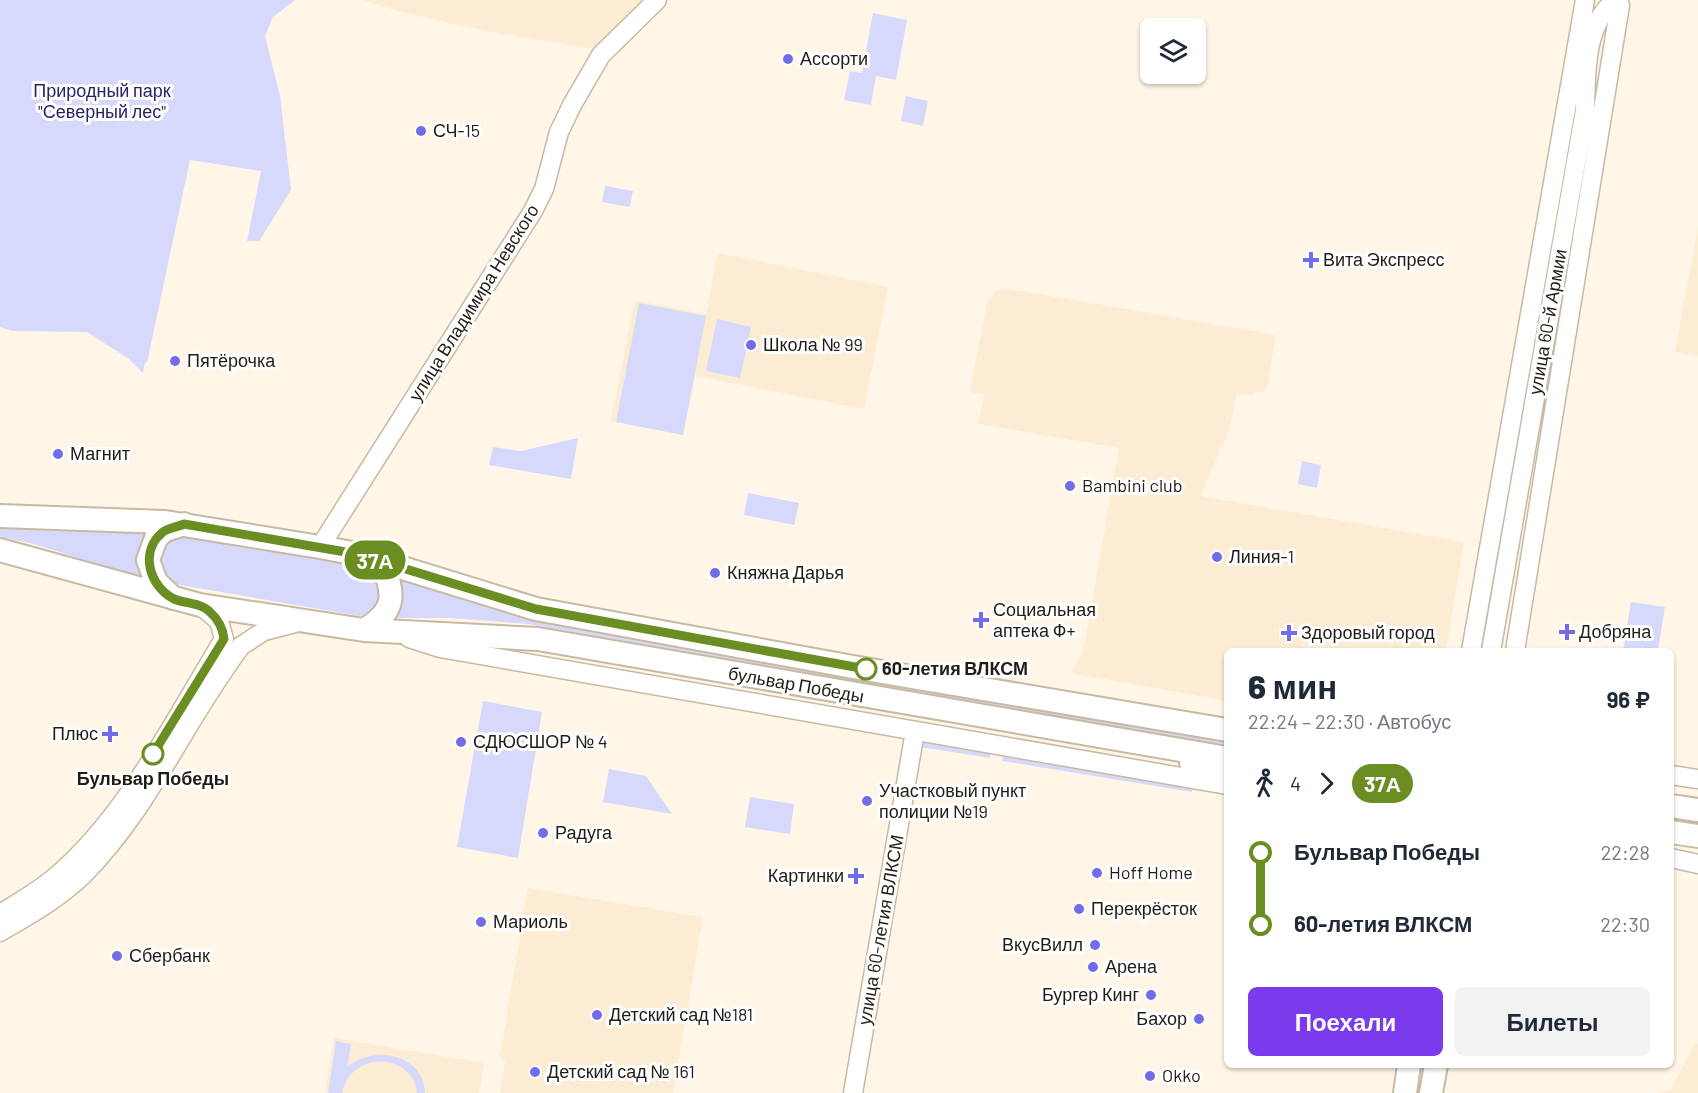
<!DOCTYPE html>
<html lang="ru">
<head>
<meta charset="utf-8">
<style>
  :root { --surface:#fff; --page:#f2f2f3; --text:#1f2937; --muted:#747a83; --accent:#7c3aed }
  body { margin:0; font-family:Barlow,sans-serif; background:var(--page); color:var(--text); height:100vh; display:flex; flex-direction:column; font-size:22px; white-space:nowrap }
  * { box-sizing:border-box; margin:0 }
  p { font-size:20px; color:var(--muted) }
  .icon { flex:none; width:33px; height:33px; fill:none; stroke:currentColor; stroke-width:2; stroke-linecap:round; stroke-linejoin:round }
  .map { position:relative; flex:1; overflow:hidden }
  .panel { position:absolute; left:1224px; top:648px; width:450px; height:420px; display:flex; flex-direction:column; background:var(--surface); border-radius:9px; box-shadow:0 2px 4px #0004 }
  .panel>* { flex:none }
  .badge { padding:0 12px; border-radius:20px; font-size:21px; line-height:39px }
  .fabs { position:absolute; left:1140px; top:18px; display:grid; gap:12px }
  .fabs a { display:grid; place-items:center; width:66px; height:66px; border-radius:9px; background:var(--surface); box-shadow:0 2px 4px #0004; font-size:30px }
  .map>.badge { position:absolute; translate:-50% -50%; box-shadow:0 0 0 3px #fff }
  .legs { display:flex; align-items:center; gap:9px; height:66px; padding:0 24px; font-size:20px }
  .legs p { margin-inline-start:auto }
  .headline { display:flex; align-items:center; justify-content:space-between; height:102px; padding:0 24px }
  h1 { font-size:33px; font-weight:800; line-height:45px }
  .action { display:flex; gap:12px; margin-top:auto; padding:12px 24px }
  .action a { flex:1; height:69px; border-radius:9px; background:var(--accent); color:#fff; font-size:24px; font-weight:800; line-height:69px; text-align:center }
  .action a+a { background:var(--page); color:var(--text) }
  ul { padding:0 24px; list-style:none }
  li { display:flex; align-items:center; gap:21px; height:72px; font-size:22px }
  li i { display:grid; place-items:center; width:9px; height:100%; margin:0 8px; background:currentColor }
  li i::after { content:''; width:15px; height:15px; margin:-8px; border:4px solid; border-radius:50%; background:var(--surface) }
  li p { margin-inline-start:auto }
  li:first-child i { background:linear-gradient(#0000 50%,currentColor 0) }
  li:last-child i { background:linear-gradient(currentColor 50%,#0000 0) }
  .map>svg:first-child { display:block }
</style>
</head>
<body>
<div class="map">
<svg width="1698" height="1093" viewBox="0 0 1698 1093">
  <rect width="100%" height="100%" fill="#fff6e7"/>
  <path fill="#fcecd4" d="M363,0H644L594,49L491,32L401,12Z
    M1698,226V356L1675,352Z
    M718,253L888,287L864,409L695,376L683,435L611,421L635,300L706,314Z
    M1009,289L1276,335L1267,388L1252,395L1237,394L1229,431L1200,496L1464,542L1446,651H1227V701L1071,673L1084,648L1119,448L978,424L984,395L970,392L987,301L997,290Z
    M528,888L703,917L673,1093H500L505,1062L500,1056Z
    M334,1038L484,1063L479,1093H325Z
    M1695,1043L1698,1044V1093H1657L1671,1089Z"/>
  <path fill="#d6d9fb" d="M0,0H295L273,17L265,36L280,96L291,190L258,243V241H247L261,171L190,160L147,363L145,362L143,373L129,359L87,332L12,331L0,327Z
    M873,13L907,20L896,80L876,76L871,105L844,100L850,71L862,73Z
    M906,96L928,101L923,126L901,121Z
    M605,186L633,191L630,207L602,202Z
    M639,303L706,316L683,435L616,422Z
    M717,319L751,327L740,378L706,371Z
    M578,438L571,479L489,465L493,447L521,451Z
    M1302,461L1321,465L1317,488L1298,484Z
    M748,493L799,503L794,525L744,515Z
    M0,528L152,532C137,548 135,560 145,579L34,544L0,537Z
    M186,533L370,569C385,583 382,595 373,612L359,616L169,583L159,572L161,545L172,535Z
    M399,576L1227,739V747L528,624L450,618H391C403,605 405,592 399,576Z
    M1631,602L1665,607L1658,651H1623Z
    M483,701L542,712L518,858L457,847Z
    M922,737L991,749L990,758L920,747Z
    M1004,751L1194,783L1192,792L1002,761Z
    M609,769L646,776L672,814L603,802Z
    M750,797L794,804L790,834L745,827Z
    M336,1041L351,1044L347,1067C372,1045 424,1053 425,1093H417C413,1052 351,1050 342,1093H328Z"/>
  <g fill="none" stroke-linecap="round" stroke-linejoin="round">
    <defs>
      <path id="minor" d="M320,547L533,211L544,189L559,132L572,105L601,55L657,0
        M409,638L440,648L1227,785
        M1471,651L1585,0
        M1491,651L1585,110C1586,75 1584,23 1616,0
        M1515,651L1620,5
        M1671,775L1698,779
        M1671,858L1698,864
        M0,914C18,903 37,892 54,878C126,818 175,719 224,639L219,621L200,605
        M0,932C29,915 58,899 83,875C149,809 185,720 241,646L264,631L295,623
        M853,1093L915,731"/>
      <path id="major" d="M0,516L165,522L320,547L357,554L536,609L853,667L1227,730
        M0,550L200,605L364,630L538,639L1227,758
        M173,598L156,582L148,560L156,538L165,530L184,524
        M364,630C397,611 395,593 381,562
        M1191,763L1227,776
        M1671,806L1698,810
        M1671,832L1698,836
        M1405,1093L1409,1065
        M1431,1093L1436,1065"/>
    </defs>
    <use href="#minor" stroke="#c8b9a2" stroke-width="21"/>
    <use href="#major" stroke="#c8b9a2" stroke-width="26"/>
    <use href="#minor" stroke="#fff" stroke-width="18"/>
    <use href="#major" stroke="#fff" stroke-width="22"/>
  </g>
  <g fill="none" stroke-linecap="round" stroke-linejoin="round">
    <defs>
      <path id="line-1" d="M153,754L224,639C223,627 218,619 209,611C198,602 186,604 174,599C149,586 139,551 163,532C168,528 177,527 184,524L357,554L536,609L866,669"/>
    </defs>
    <use href="#line-1" stroke="#fff" stroke-width="14"/>
    <use href="#line-1" stroke="#6b8e23" stroke-width="9"/>
  </g>
  <g fill="#716ce7" stroke="#fff" stroke-width="2">
    <circle cx="788" cy="59" r="6"/>
    <circle cx="421" cy="131" r="6"/>
    <path d="M1308 251h6v6h6v6h-6v6h-6v-6h-6v-6h6z"/>
    <circle cx="751" cy="345" r="6"/>
    <circle cx="175" cy="361" r="6"/>
    <circle cx="58" cy="454" r="6"/>
    <circle cx="1070" cy="486" r="6"/>
    <circle cx="1217" cy="557" r="6"/>
    <circle cx="715" cy="573" r="6"/>
    <path d="M978 611h6v6h6v6h-6v6h-6v-6h-6v-6h6z"/>
    <path d="M1564 623h6v6h6v6h-6v6h-6v-6h-6v-6h6z"/>
    <path d="M1286 624h6v6h6v6h-6v6h-6v-6h-6v-6h6z"/>
    <path d="M107 725h6v6h6v6h-6v6h-6v-6h-6v-6h6z"/>
    <circle cx="461" cy="742" r="6"/>
    <circle cx="867" cy="801" r="6"/>
    <circle cx="543" cy="833" r="6"/>
    <circle cx="1097" cy="873" r="6"/>
    <path d="M853 867h6v6h6v6h-6v6h-6v-6h-6v-6h6z"/>
    <circle cx="1079" cy="909" r="6"/>
    <circle cx="481" cy="922" r="6"/>
    <circle cx="1095" cy="945" r="6"/>
    <circle cx="117" cy="956" r="6"/>
    <circle cx="1093" cy="967" r="6"/>
    <circle cx="1151" cy="995" r="6"/>
    <circle cx="597" cy="1015" r="6"/>
    <circle cx="1199" cy="1019" r="6"/>
    <circle cx="535" cy="1072" r="6"/>
    <circle cx="1150" cy="1076" r="6"/>
  </g>
  <g fill="#fff" stroke="#6b8e23" stroke-width="3">
    <circle cx="866" cy="669" r="10"/>
    <circle cx="153" cy="754" r="10"/>
  </g>
  <g text-anchor="middle" stroke-width="6" stroke-linejoin="round" paint-order="stroke">
    <g font-size="18" fill="#221d14" stroke="#fff" text-anchor="start">
      <text x="800" y="65">Ассорти</text>
      <text x="433" y="137">СЧ-15</text>
      <text x="1323" y="266">Вита Экспресс</text>
      <text x="763" y="351">Школа № 99</text>
      <text x="187" y="367">Пятёрочка</text>
      <text x="70" y="460">Магнит</text>
      <text x="1082" y="492">Bambini club</text>
      <text x="1229" y="563">Линия-1</text>
      <text x="727" y="579">Княжна Дарья</text>
      <text x="993" y="616">Социальная<tspan x="993" dy="21">аптека Ф+</tspan></text>
      <text x="1579" y="638">Добряна</text>
      <text x="1301" y="639">Здоровый город</text>
      <text x="98" y="740" text-anchor="end">Плюс</text>
      <text x="473" y="748">СДЮСШОР № 4</text>
      <text x="879" y="797">Участковый пункт<tspan x="879" dy="21">полиции №19</tspan></text>
      <text x="555" y="839">Радуга</text>
      <text x="1109" y="879">Hoff Home</text>
      <text x="844" y="882" text-anchor="end">Картинки</text>
      <text x="1091" y="915">Перекрёсток</text>
      <text x="493" y="928">Мариоль</text>
      <text x="1083" y="951" text-anchor="end">ВкусВилл</text>
      <text x="129" y="962">Сбербанк</text>
      <text x="1105" y="973">Арена</text>
      <text x="1139" y="1001" text-anchor="end">Бургер Кинг</text>
      <text x="609" y="1021">Детский сад №181</text>
      <text x="1187" y="1025" text-anchor="end">Бахор</text>
      <text x="547" y="1078">Детский сад № 161</text>
      <text x="1162" y="1082">Okko</text>
    </g>
    <g font-size="18" fill="#292367" stroke="#fff">
      <text x="102" y="97">Природный парк<tspan x="102" dy="21">"Северный лес"</tspan></text>
    </g>
    <g font-size="18" fill="#221d14" stroke="#fff">
      <text transform="translate(474 303) rotate(-58)" y="6">улица Владимира Невского</text>
      <text transform="translate(1548 322) rotate(-80)" y="6">улица 60-й Армии</text>
      <text transform="translate(796 685) rotate(10)" y="6">бульвар Победы</text>
      <text transform="translate(881 930) rotate(-80)" y="6">улица 60-летия ВЛКСМ</text>
    </g>
    <g font-size="18" font-weight="bold" fill="#221d14" stroke="#fff" text-anchor="start">
      <text x="882" y="675">60-летия ВЛКСМ</text>
      <text x="153" y="785" text-anchor="middle">Бульвар Победы</text>
    </g>
  </g>
</svg>
<div class="fabs">
<a><svg class="icon" aria-label="layers" viewBox="0 0 24 24"><path d="M12 4l9 5-9 5-9-5zM3 14l9 5 9-5"/></svg></a>
</div>
<b class="badge" style="left:375px;top:560px;background:#6b8e23;color:#fff">37А</b>
<section class="panel">
<div class="headline"><div><h1>6 мин</h1><p>22:24 – 22:30 · Автобус</p></div><b>96 ₽</b></div>
<div class="legs"><svg class="icon" aria-label="walk" viewBox="0 0 24 24"><circle cx="13" cy="4" r="2"/><path d="M13 8l-2 6 4 7M11 14l-3 7M7 12l3-4h3l4 4"/></svg>4<svg class="icon" aria-label="forward" viewBox="0 0 24 24"><path d="M9 5l7 7-7 7"/></svg><b class="badge" style="background:#6b8e23;color:#fff">37А</b></div>
<ul>
<li><i style="color:#6b8e23"></i><b>Бульвар Победы</b><p>22:28</p></li>
<li><i style="color:#6b8e23"></i><b>60-летия ВЛКСМ</b><p>22:30</p></li>
</ul>
<div class="action"><a>Поехали</a><a>Билеты</a></div>
</section>
</div>
</body>
</html>
